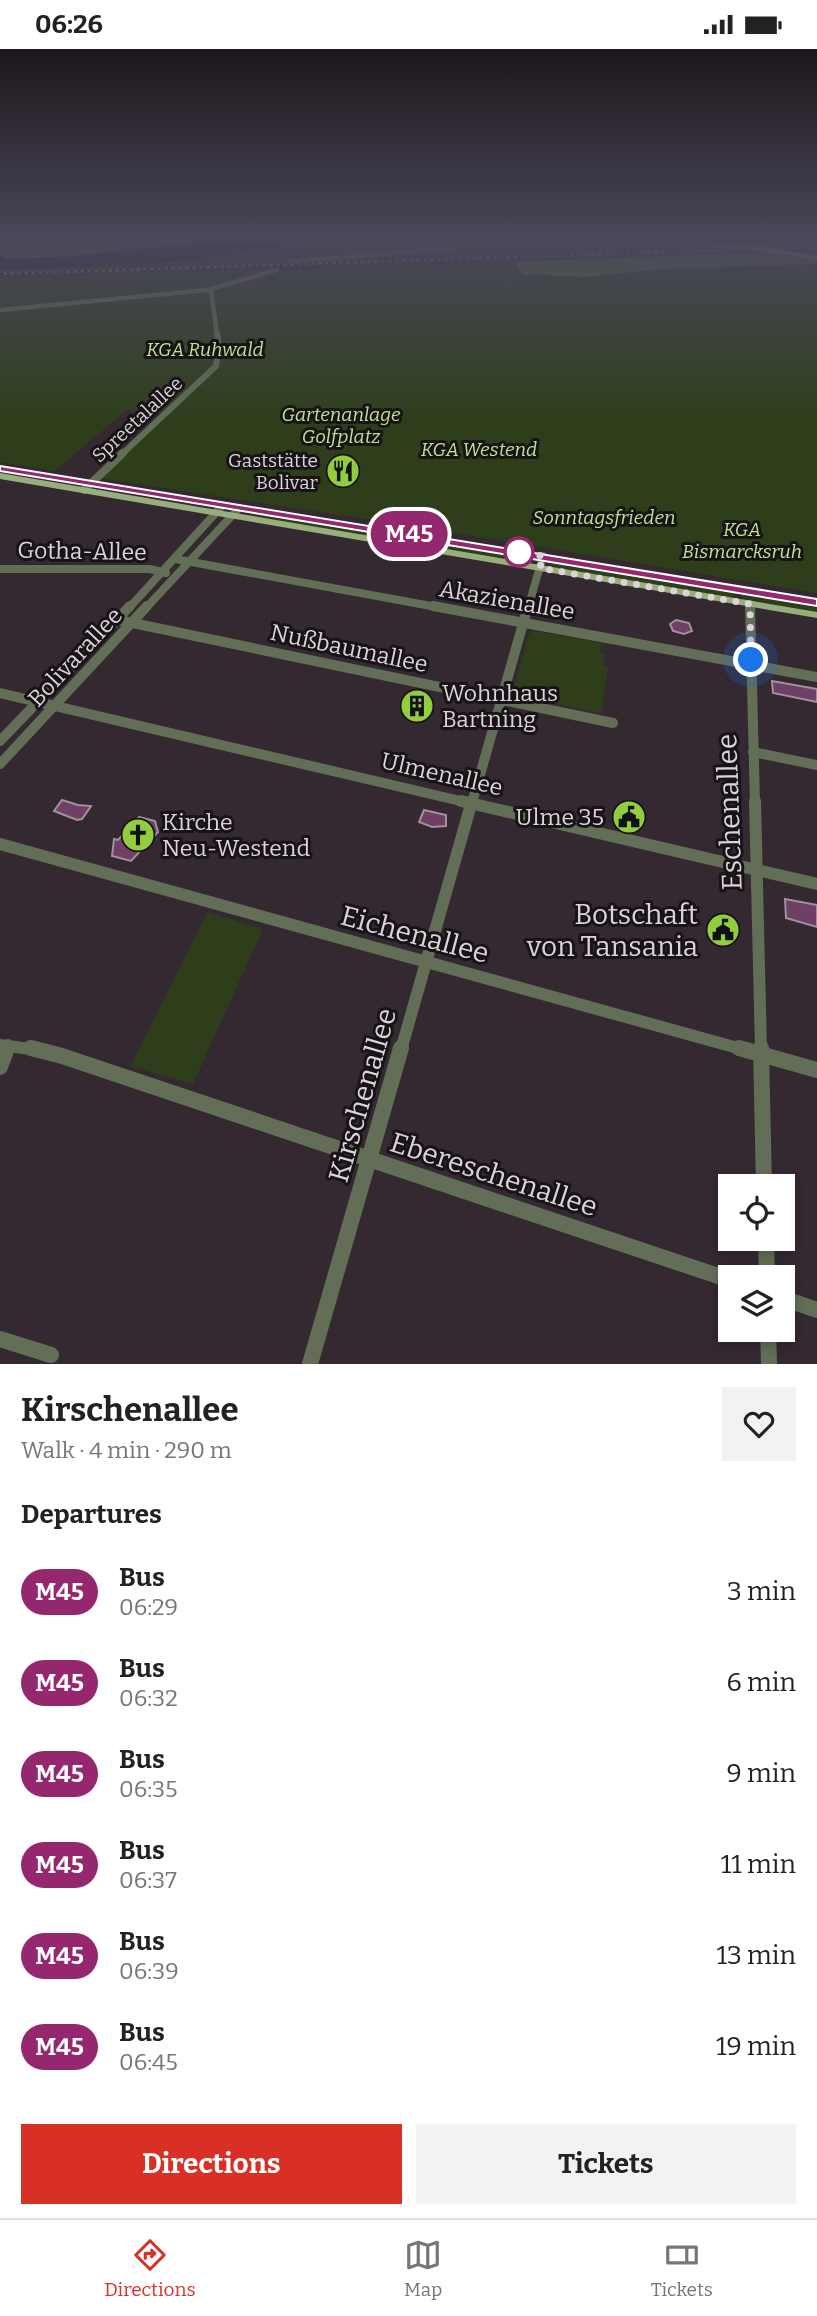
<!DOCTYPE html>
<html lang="en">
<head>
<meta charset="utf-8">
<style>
  :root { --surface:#fff; --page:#f2f2f2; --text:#222; --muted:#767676; --line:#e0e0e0; --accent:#d93025 }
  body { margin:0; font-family:Bitter,serif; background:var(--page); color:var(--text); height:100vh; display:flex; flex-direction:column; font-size:26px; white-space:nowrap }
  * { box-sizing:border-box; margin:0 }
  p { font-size:23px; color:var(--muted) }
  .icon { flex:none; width:38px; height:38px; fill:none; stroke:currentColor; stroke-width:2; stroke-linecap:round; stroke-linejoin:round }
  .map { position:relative; height:1315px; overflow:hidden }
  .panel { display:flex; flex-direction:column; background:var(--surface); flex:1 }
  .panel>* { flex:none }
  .badge { padding:0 14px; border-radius:23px; font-size:24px; line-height:46px }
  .controls { position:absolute; left:718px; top:1125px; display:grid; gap:14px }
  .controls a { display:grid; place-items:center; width:77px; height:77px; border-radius:0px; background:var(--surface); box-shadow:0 4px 10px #0003; font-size:35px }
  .you { position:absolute; width:35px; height:35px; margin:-18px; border:5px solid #fff; border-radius:50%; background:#1a73e8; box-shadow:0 0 0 10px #1a73e833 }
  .map>.badge { position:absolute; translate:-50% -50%; box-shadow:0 0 0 4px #fff }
  h2 { padding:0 21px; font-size:26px; line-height:63px }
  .round { display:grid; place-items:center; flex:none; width:74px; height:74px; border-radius:0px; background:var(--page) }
  .overview { display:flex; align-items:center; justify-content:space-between; height:119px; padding:0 21px }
  h1 { font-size:33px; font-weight:700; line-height:52px }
  .button { display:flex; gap:14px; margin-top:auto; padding:14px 21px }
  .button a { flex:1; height:80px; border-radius:0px; background:var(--accent); color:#fff; font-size:28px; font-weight:700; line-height:80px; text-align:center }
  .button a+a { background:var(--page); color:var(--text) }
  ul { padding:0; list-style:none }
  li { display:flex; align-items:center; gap:21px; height:91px; padding:0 21px }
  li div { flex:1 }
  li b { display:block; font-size:26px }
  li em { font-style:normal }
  li .badge { min-width:77px; font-weight:700; text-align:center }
  .status { display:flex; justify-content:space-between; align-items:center; height:49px; padding:0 35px; background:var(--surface); direction:ltr }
  .status svg { height:19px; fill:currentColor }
  .tab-bar { display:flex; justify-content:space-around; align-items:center; height:98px; border-top:2px solid var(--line); background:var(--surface); font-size:19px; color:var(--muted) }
  .tab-bar a { display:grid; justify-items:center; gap:4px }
  .tab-bar .current { color:var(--accent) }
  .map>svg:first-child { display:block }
</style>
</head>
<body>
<div class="status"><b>06:26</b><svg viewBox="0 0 49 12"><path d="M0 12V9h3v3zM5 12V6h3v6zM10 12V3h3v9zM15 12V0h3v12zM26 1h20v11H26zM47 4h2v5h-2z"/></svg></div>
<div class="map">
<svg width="817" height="1315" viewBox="0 0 817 1315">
  <rect width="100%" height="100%" fill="#342831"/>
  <path fill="#2e3e1b" d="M335,191H508L499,195L267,214L0,224V221L161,214Z
    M633,191H817V193L759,194L761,198Z
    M641,195L739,199L421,209L441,206L438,201L400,208H375L486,196L490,204L651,200Z
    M515,213L524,225L585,228L664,220L817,215V544L405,476L98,429L163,365L127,361L55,422L0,413V262L211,242L282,221Z
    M266,221L209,240L0,259V229Z
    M249,465L297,469L532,508L529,515L248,467Z
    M552,511L735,542V550L551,518Z
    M741,543L817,556V564L742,551Z
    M534,582L601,594L600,604L605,605L603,617L608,618L601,664L516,647L513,643L529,584Z
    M207,863L263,880L193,1035L130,1017Z"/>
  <path fill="#556f36" d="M0,191H44L56,196L54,200L44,203L79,195L81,191H227L71,207L9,210L0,207Z
    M773,203L817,211V215L664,220L585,228L523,225L515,213Z"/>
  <path fill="#290024" d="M227,191H335L161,214L0,221V207L9,210L71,207Z"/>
  <path fill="#703f66" stroke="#a1919d" stroke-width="2" d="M676,571L689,574L692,582L684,585L673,582L670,575Z
    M772,632L817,640V653L773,644Z
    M62,751L78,756L91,757L82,770L77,771L54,762Z
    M424,761L446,766V777L432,778L419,773Z
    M139,768L155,772L158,783L131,812L112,807L114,790L118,791Z
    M785,850L817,856V878L786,869Z"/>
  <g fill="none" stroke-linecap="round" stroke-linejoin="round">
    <path stroke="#626e56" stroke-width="4.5" d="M290,212C363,208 436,199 509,195L511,191
      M211,241L217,286
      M0,261L207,241L277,221"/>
    <path stroke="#626e56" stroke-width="6" d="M121,406L216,317L219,298L217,284"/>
    <path stroke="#626e56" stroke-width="8" d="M84,441L123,404
      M175,510L442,559
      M0,520H150L166,524
      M750,555V559
      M129,559L222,457
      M146,559L239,459
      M528,559L543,507"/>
    <path stroke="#626e56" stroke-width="10" d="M433,557L817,628
      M750,557L755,754
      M118,571L613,674
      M0,644L469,754
      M0,692L130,557
      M753,703L817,716
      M0,715L147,557
      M472,754L528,557"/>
    <path stroke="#626e56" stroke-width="12" d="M461,752L817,835
      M755,752L761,1001
      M0,795L745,1001
      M0,996L38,1001
      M6,1001L8,996
      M401,1001L472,752"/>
    <path stroke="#626e56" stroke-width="16" d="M31,999L62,1007L730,1231
      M739,999L817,1021
      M761,999L764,1138
      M0,1018L7,999
      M766,1190L767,1228
      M782,1249L817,1261
      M768,1281L769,1315
      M0,1290L51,1306
      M310,1315L401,999"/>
    <path fill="#97af7d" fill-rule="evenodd" d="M573,191L751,196L754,198L751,200L575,193Z
      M781,201L817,207V211L779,204Z
      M0,424L817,563V569L0,430Z
      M235,456L817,550V556L232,461V457Z"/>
    <defs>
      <path id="rail" d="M0,225L817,198"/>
    </defs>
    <use href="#rail" stroke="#847a81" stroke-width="2.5"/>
    <use href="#rail" stroke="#181317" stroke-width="2" stroke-dasharray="3.5" stroke-linecap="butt"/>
    <path stroke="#97af7d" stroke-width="6" d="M751,198L781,203"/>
  </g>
  <linearGradient id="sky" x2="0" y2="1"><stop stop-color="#1d161b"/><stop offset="0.51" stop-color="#4a485a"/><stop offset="1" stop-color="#4a485a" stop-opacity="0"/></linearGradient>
  <rect width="817" height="375" fill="url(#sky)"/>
  <path fill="#95276e" stroke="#fff" stroke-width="2" d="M0,417L817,550V557L0,422Z"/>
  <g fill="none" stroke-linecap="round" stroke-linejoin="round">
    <path stroke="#dbd3d9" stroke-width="7" stroke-dasharray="0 12.6" d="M519,503H517L543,507L540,519L750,555L751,611"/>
  </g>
  <defs>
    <symbol id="restaurant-disc" viewBox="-11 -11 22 22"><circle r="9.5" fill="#92cd3e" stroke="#181317"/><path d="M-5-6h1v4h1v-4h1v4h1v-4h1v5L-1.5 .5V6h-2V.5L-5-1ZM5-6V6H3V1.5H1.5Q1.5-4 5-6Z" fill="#111"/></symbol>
    <symbol id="building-disc" viewBox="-11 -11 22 22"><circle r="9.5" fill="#92cd3e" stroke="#181317"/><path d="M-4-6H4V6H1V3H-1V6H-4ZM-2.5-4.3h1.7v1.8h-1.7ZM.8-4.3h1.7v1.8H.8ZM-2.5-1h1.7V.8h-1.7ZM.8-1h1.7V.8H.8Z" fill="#111"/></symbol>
    <symbol id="civic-disc" viewBox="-11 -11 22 22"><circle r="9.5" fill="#92cd3e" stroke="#181317"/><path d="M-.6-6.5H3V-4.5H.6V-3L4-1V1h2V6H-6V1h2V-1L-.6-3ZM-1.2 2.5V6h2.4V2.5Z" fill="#111"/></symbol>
    <symbol id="church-disc" viewBox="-11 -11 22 22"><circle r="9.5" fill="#92cd3e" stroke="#181317"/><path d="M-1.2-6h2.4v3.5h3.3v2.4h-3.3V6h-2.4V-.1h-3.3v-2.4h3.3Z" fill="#111"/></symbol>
  </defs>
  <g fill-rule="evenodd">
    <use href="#restaurant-disc" x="324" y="403" width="38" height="38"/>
    <use href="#building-disc" x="398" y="638" width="38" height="38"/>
    <use href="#civic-disc" x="610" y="749" width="38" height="38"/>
    <use href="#church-disc" x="119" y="767" width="38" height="38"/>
    <use href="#civic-disc" x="704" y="862" width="38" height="38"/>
  </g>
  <circle fill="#fff" stroke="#95276e" stroke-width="3.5" cx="519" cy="503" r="14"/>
  <g text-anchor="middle" stroke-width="6" stroke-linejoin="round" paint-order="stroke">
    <g font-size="19" font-style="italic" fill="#bce490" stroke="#181317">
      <text x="205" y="307">KGA Ruhwald</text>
      <text x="341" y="372">Gartenanlage<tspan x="341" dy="22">Golfplatz</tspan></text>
      <text x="479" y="407">KGA Westend</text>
      <text x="604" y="475">Sonntagsfrieden</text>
      <text x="742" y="487">KGA<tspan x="742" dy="22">Bismarcksruh</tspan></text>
    </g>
    <g font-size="19" fill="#dbd3d9" stroke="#181317">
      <text transform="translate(137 370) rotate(-43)" y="7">Spreetalallee</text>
    </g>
    <g font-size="19" fill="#dbd3d9" stroke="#181317" text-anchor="end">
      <text x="318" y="418">Gaststätte<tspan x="318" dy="22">Bolivar</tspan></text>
    </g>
    <g font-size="23" fill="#dbd3d9" stroke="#181317">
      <text transform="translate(82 502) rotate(1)" y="8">Gotha-Allee</text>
      <text transform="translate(507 551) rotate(10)" y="8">Akazienallee</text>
      <text transform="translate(349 599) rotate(12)" y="8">Nußbaumallee</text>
      <text transform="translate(75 608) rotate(-47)" y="8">Bolivarallee</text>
      <text transform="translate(442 725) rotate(13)" y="8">Ulmenallee</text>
    </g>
    <g font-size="23" fill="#dbd3d9" stroke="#181317" text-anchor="start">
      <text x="442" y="652">Wohnhaus<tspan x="442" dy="26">Bartning</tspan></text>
      <text x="604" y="776" text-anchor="end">Ulme 35</text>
      <text x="162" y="781">Kirche<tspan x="162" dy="26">Neu-Westend</tspan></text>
    </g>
    <g font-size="28" fill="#dbd3d9" stroke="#181317">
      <text transform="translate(729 763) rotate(-92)" y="10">Eschenallee</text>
      <text transform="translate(415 885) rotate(15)" y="10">Eichenallee</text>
      <text transform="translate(362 1046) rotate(-74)" y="10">Kirschenallee</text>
      <text transform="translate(494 1125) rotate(18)" y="10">Ebereschenallee</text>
    </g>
    <g font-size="28" fill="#dbd3d9" stroke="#181317" text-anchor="end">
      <text x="698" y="875">Botschaft<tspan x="698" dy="32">von Tansania</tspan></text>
    </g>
  </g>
</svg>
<div class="controls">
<a><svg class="icon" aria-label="locate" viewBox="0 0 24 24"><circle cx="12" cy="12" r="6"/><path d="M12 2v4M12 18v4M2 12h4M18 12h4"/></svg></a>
<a><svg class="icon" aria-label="layers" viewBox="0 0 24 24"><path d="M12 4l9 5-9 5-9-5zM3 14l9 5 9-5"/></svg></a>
</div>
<div class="you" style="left:751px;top:611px"></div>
<b class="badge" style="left:409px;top:485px;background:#95276e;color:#fff">M45</b>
</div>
<section class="panel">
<div class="overview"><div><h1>Kirschenallee</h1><p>Walk · 4 min · 290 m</p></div><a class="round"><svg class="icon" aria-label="heart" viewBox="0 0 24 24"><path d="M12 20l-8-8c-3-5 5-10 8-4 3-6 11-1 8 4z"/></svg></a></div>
<h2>Departures</h2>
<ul>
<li><span class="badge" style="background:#95276e;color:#fff">M45</span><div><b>Bus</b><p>06:29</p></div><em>3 min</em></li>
<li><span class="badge" style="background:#95276e;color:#fff">M45</span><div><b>Bus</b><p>06:32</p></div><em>6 min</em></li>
<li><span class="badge" style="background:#95276e;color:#fff">M45</span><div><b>Bus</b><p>06:35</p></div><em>9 min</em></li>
<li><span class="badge" style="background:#95276e;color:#fff">M45</span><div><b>Bus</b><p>06:37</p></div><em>11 min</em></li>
<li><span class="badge" style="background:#95276e;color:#fff">M45</span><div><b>Bus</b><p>06:39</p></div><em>13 min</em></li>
<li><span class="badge" style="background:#95276e;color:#fff">M45</span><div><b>Bus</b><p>06:45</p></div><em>19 min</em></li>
</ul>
<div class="button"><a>Directions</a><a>Tickets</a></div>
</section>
<nav class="tab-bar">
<a class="current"><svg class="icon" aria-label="directions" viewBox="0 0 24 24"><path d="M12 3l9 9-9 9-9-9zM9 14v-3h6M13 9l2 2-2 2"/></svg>Directions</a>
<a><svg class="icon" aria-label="map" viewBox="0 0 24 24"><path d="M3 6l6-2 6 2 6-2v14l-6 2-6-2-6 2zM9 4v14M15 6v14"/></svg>Map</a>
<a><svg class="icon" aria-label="tickets" viewBox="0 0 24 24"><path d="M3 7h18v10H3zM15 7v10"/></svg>Tickets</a>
</nav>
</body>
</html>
